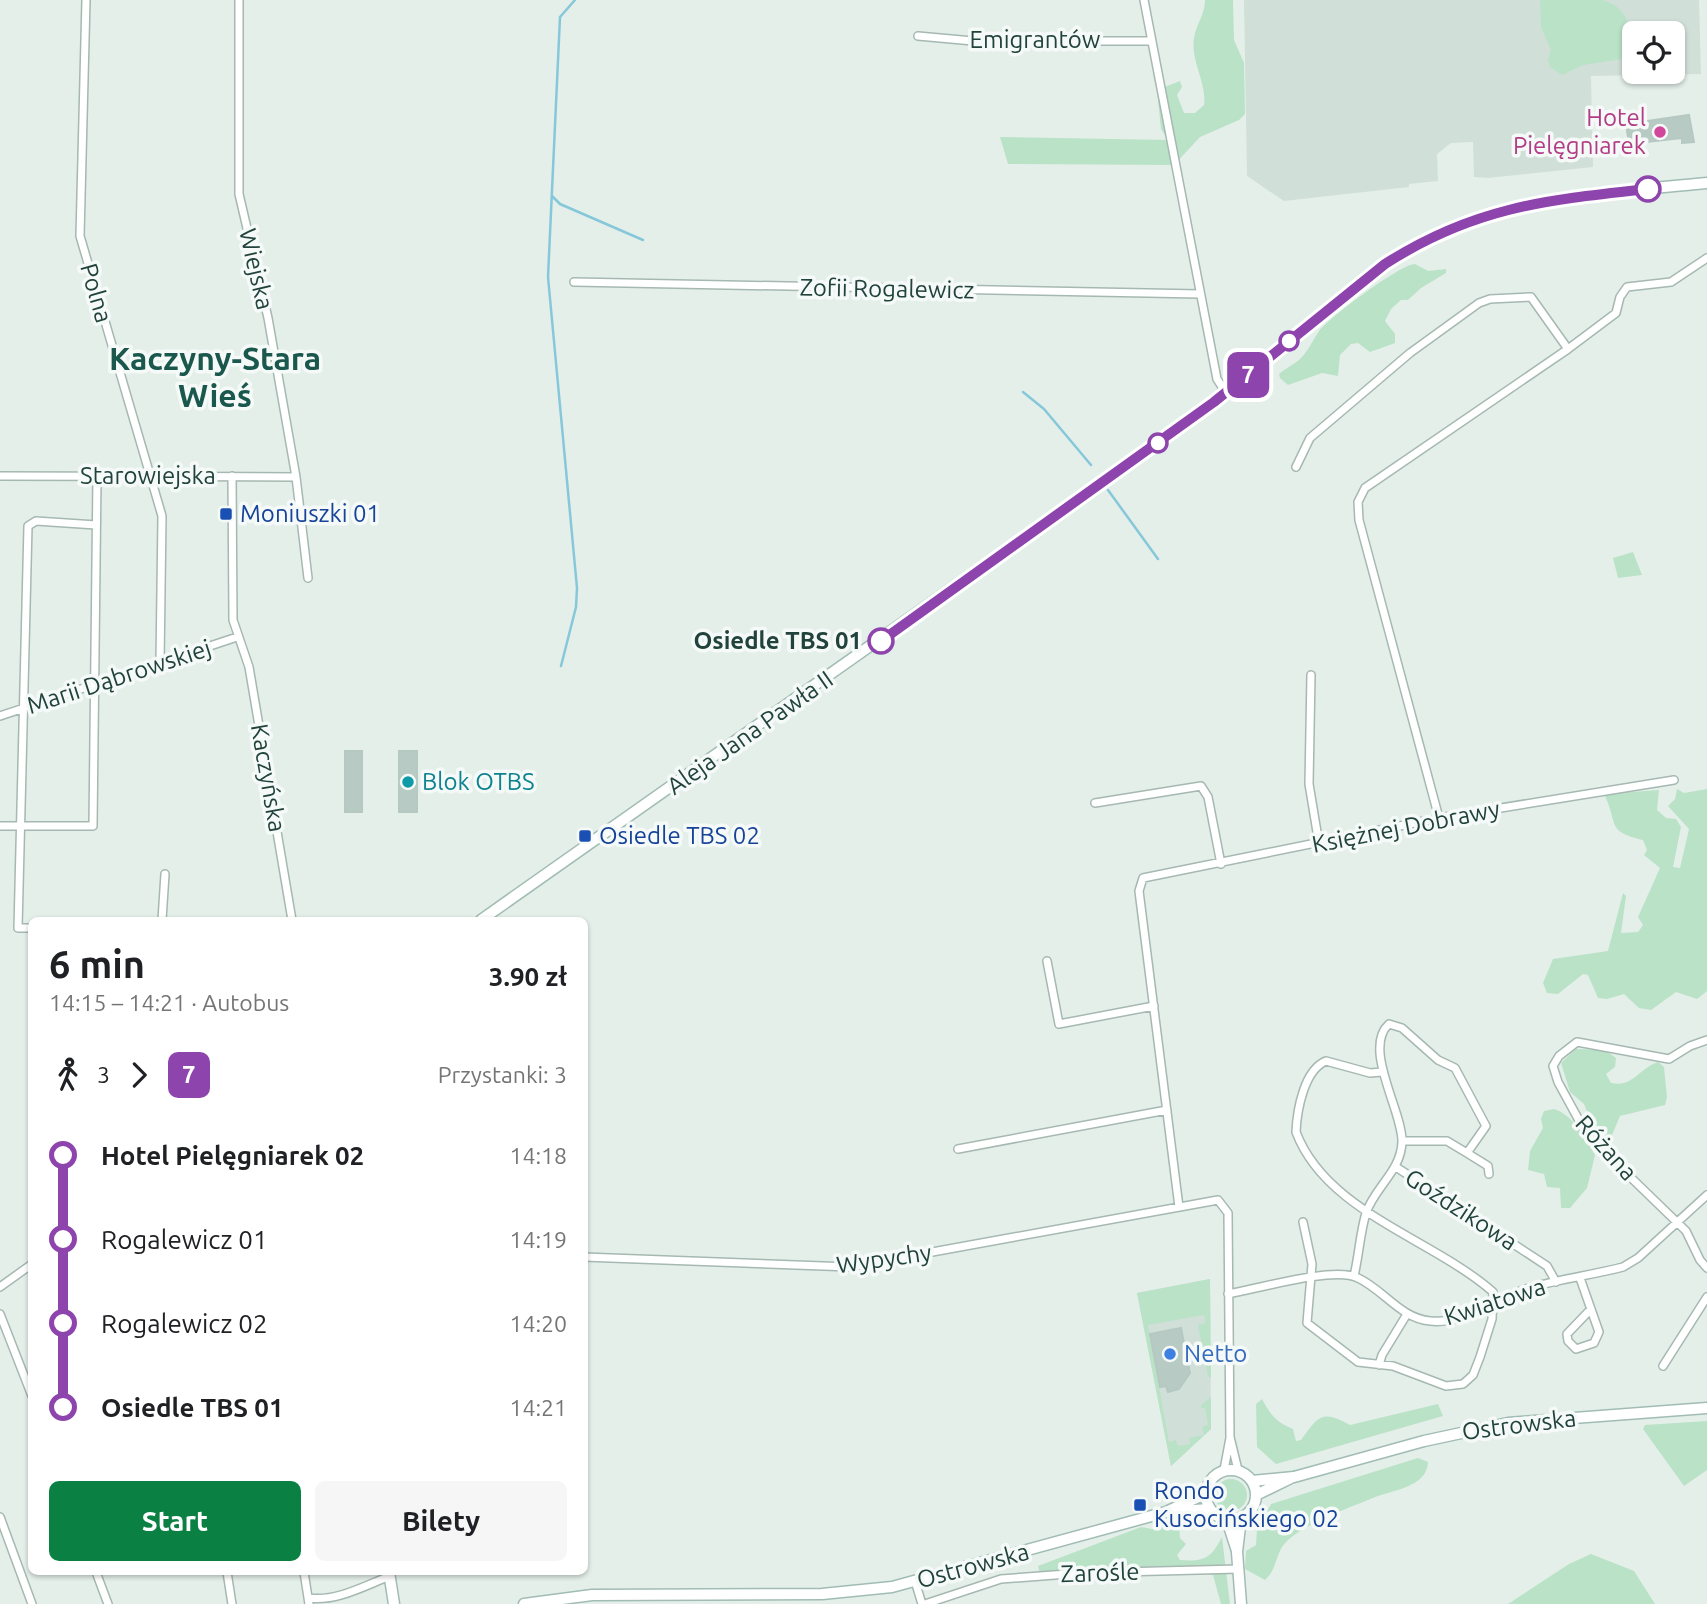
<!DOCTYPE html>
<html lang="pl">
<head>
<meta charset="utf-8">
<style>
  :root { --surface:#fff; --page:#f6f6f6; --text:#202124; --muted:#757577; --accent:#0b8043 }
  body { margin:0; font-family:Ubuntu,sans-serif; background:var(--page); color:var(--text); height:100vh; display:flex; flex-direction:column; font-size:26px; white-space:nowrap }
  * { box-sizing:border-box; margin:0 }
  p { font-size:23px; color:var(--muted) }
  .icon { flex:none; width:38px; height:38px; fill:none; stroke:currentColor; stroke-width:2; stroke-linecap:round; stroke-linejoin:round }
  .map { position:relative; flex:1; overflow:hidden }
  .details { position:absolute; left:28px; top:917px; width:560px; height:658px; display:flex; flex-direction:column; background:var(--surface); border-radius:10px; box-shadow:0 2px 5px #0004 }
  .details>* { flex:none }
  .badge { padding:0 14px; border-radius:10px; font-size:24px; line-height:46px }
  .tools { position:absolute; left:1622px; top:21px; display:grid; gap:14px }
  .tools a { display:grid; place-items:center; width:63px; height:63px; border-radius:10px; background:var(--surface); box-shadow:0 2px 5px #0004; font-size:35px }
  .map>.badge { position:absolute; translate:-50% -50%; box-shadow:0 0 0 4px #fff }
  .legs { display:flex; align-items:center; gap:10px; height:77px; padding:0 21px; font-size:23px }
  .legs p { margin-inline-start:auto }
  .summary { display:flex; align-items:center; justify-content:space-between; height:119px; padding:0 21px }
  h1 { font-size:38px; font-weight:600; line-height:52px }
  .cta { display:flex; gap:14px; margin-top:auto; padding:14px 21px }
  .cta a { flex:1; height:80px; border-radius:10px; background:var(--accent); color:#fff; font-size:28px; font-weight:600; line-height:80px; text-align:center }
  .cta a+a { background:var(--page); color:var(--text) }
  ul { padding:0 21px; list-style:none }
  li { display:flex; align-items:center; gap:24px; height:84px; font-size:26px }
  li i { display:grid; place-items:center; width:10px; height:100%; margin:0 9px; background:currentColor }
  li i::after { content:''; width:18px; height:18px; margin:-9px; border:5px solid; border-radius:50%; background:var(--surface) }
  li p { margin-inline-start:auto }
  li:first-child i { background:linear-gradient(#0000 50%,currentColor 0) }
  li:last-child i { background:linear-gradient(currentColor 50%,#0000 0) }
  .map>svg:first-child { display:block }
</style>
</head>
<body>
<div class="map">
<svg width="1707" height="1604" viewBox="0 0 1707 1604">
  <rect width="100%" height="100%" fill="#e4efea"/>
  <path fill="#d1dfd9" fill-rule="evenodd" d="M1244,0H1699L1701,74L1591,76L1593,167L1488,178L1474,177L1473,142L1451,143L1437,154L1438,181L1409,184V187L1284,201L1247,176ZM1634,33H1673V72H1634Z
    M1210,1279L1211,1429L1171,1466L1137,1293Z"/>
  <path fill="#bae2c7" d="M1205,0H1233L1234,40L1244,63L1245,114L1239,120L1200,137L1174,165L1008,164L1000,137L1168,140L1161,129L1157,90L1180,81L1182,87L1177,95L1184,113H1195L1204,105C1207,82 1190,61 1194,38C1196,24 1205,15 1205,0Z
    M1540,0C1559,0 1582,0 1601,0C1631,6 1636,37 1622,59L1583,65L1562,75L1550,67L1548,59L1551,50L1541,27Z
    M1415,264L1428,271L1446,269V273L1421,288L1408,300H1401L1391,309L1385,321L1395,334V343L1370,352L1358,343L1351,344L1340,355L1338,376L1322,373L1288,385L1280,378L1279,374C1286,368 1295,364 1301,358C1308,351 1313,340 1319,331C1330,317 1399,265 1415,264Z
    M1633,552L1642,575L1618,578L1613,558Z
    M1677,789L1684,793L1707,789V991L1697,999L1676,992L1651,1010L1639,1008L1624,994L1607,999L1598,998L1588,975L1583,974L1558,994L1547,993L1543,983L1553,959L1608,951L1623,893L1626,896L1621,933L1638,932L1643,925L1638,917L1660,868L1644,855L1647,850L1643,840C1605,831 1619,824 1604,794L1659,790L1657,810L1666,818L1676,819L1681,827L1673,867L1680,868L1689,829L1668,806L1675,799Z
    M1575,1049L1605,1050L1616,1058L1615,1067L1606,1074L1611,1083C1633,1088 1639,1068 1658,1062L1664,1067L1667,1097L1665,1105L1620,1116L1612,1135L1607,1138L1589,1117L1584,1104L1570,1092L1561,1063Z
    M1554,1109C1572,1114 1586,1138 1595,1155L1587,1188L1570,1208H1561L1560,1188L1547,1187L1544,1174L1528,1170L1530,1151L1543,1128L1541,1119L1544,1111Z
    M1210,1279L1211,1378L1208,1376L1198,1325L1206,1323L1204,1315L1148,1325L1169,1442L1176,1440L1178,1446L1190,1444L1189,1438L1204,1435L1202,1427L1208,1425L1205,1408H1201V1405L1211,1397V1429L1171,1466L1137,1293Z
    M1262,1399C1271,1416 1277,1422 1293,1429L1296,1441L1301,1440C1319,1415 1322,1410 1350,1425L1438,1404L1443,1416L1276,1464L1257,1447L1256,1404Z
    M1707,1421V1470L1684,1486L1643,1429L1645,1425Z
    M1418,1458L1428,1462C1427,1488 1391,1490 1373,1498C1349,1508 1296,1526 1282,1547C1275,1559 1276,1570 1265,1580L1245,1569L1246,1551L1256,1545L1257,1529L1271,1504Z
    M1215 1495a16 16 0 1 1 32 0a16 16 0 1 1-32 0Z
    M1179,1524L1180,1538L1186,1544L1177,1555L1180,1560C1205,1562 1211,1558 1222,1537L1230,1604H1221L1213,1575L1178,1570L1040,1574L1038,1566L1141,1527L1152,1529Z
    M1591,1554L1634,1571L1655,1604H1508L1569,1564Z"/>
  <g fill="none" stroke-linecap="round" stroke-linejoin="round">
    <path stroke="#86c8d9" stroke-width="2.5" d="M552,196L560,204L643,240
      M1023,392L1044,409L1091,465
      M1108,490L1158,559
      M561,666L576,607L577,588L548,277L560,17L575,0"/>
  </g>
  <path fill="#b8cac4" stroke="#b5c9c2" stroke-width="2" d="M1689,115L1694,142L1682,143V138L1629,144L1626,124Z
    M345,751H362V812H345Z
    M399,751H417V812H399Z
    M1181,1328L1190,1373L1179,1389L1168,1392L1166,1386L1160,1387L1150,1334Z"/>
  <g fill="none" stroke-linecap="round" stroke-linejoin="round">
    <defs>
      <path id="street" d="M86,0L80,236L162,516L160,663
        M239,0V194L268,318L296,477L308,578
        M1144,0L1217,379L1226,393
        M918,36L973,41H1152
        M574,282L1200,294
        M1296,467L1310,438L1410,353L1479,303L1490,299L1531,297L1568,349L1616,313L1620,297L1627,287L1671,282L1707,258
        M0,476L296,477
        M232,476L233,620L249,667L292,920
        M1311,675L1309,784L1319,844
        M0,716L237,637
        M1095,803L1201,786L1208,797L1221,864
        M1439,818L1359,520L1358,502L1365,488L1568,349
        M0,826H93L97,476
        M162,920L165,874
        M32,928H18L28,526L36,521L96,525
        M1047,961L1059,1024L1154,1006
        M1707,1040L1690,1046L1669,1059L1577,1042L1559,1056L1553,1066L1558,1082L1587,1135L1686,1231L1700,1260L1707,1268
        M958,1149L1167,1110
        M1467,1153L1488,1166L1489,1174
        M1396,1167L1547,1266L1556,1282
        M1179,1207L1139,891L1143,878L1439,818L1674,780
        M1303,1222L1312,1264L1307,1323L1358,1362L1393,1366L1446,1386L1463,1384L1473,1375L1480,1357L1492,1319L1493,1292C1433,1239 1326,1212 1296,1132C1297,1110 1304,1070 1326,1061L1370,1073L1382,1072
        M584,1257L850,1267L1218,1200L1228,1213L1230,1437L1238,1470
        M1354,1276C1359,1255 1360,1233 1366,1213C1375,1187 1401,1171 1402,1142C1403,1112 1362,1048 1389,1024L1402,1028L1438,1060L1455,1068L1486,1126L1467,1153L1447,1141H1402
        M1580,1278L1599,1332L1594,1343L1576,1349L1568,1341L1567,1334L1591,1309
        M0,1287L32,1264
        M1228,1294C1257,1289 1334,1266 1358,1278C1384,1290 1400,1318 1430,1321C1466,1325 1496,1297 1529,1288C1560,1279 1592,1275 1623,1267L1638,1258L1707,1195
        M0,1314L32,1396
        M1379,1365L1382,1355L1407,1314
        M1663,1366L1707,1297
        M1224,1470L1230,1438
        M0,1517L32,1604
        M96,1572L108,1604
        M227,1572L232,1604
        M304,1572L309,1604
        M915,1581L922,1604
        M309,1598C336,1602 364,1586 390,1576
        M925,1604L1001,1579L1081,1573L1238,1569"/>
      <path id="secondary" d="M481,920L1158,443L1237,384L1385,264C1493,195 1585,195 1707,183
        M1206 1495a25 25 0 1 1 50 0a25 25 0 1 1-50 0Z
        M1252,1481L1294,1477L1424,1441L1508,1423L1707,1408
        M1256,1495L1293,1477
        M1167,1512L1209,1509
        M1241,1518L1237,1552L1241,1604
        M1227,1520L1237,1551
        M389,1572L394,1604
        M524,1604L592,1595L822,1594L892,1587L1166,1512L1205,1494"/>
    </defs>
    <use href="#street" stroke="#a6b8b2" stroke-width="10"/>
    <use href="#secondary" stroke="#a1bcb4" stroke-width="13"/>
    <use href="#street" stroke="#fff" stroke-width="7"/>
    <use href="#secondary" stroke="#fff" stroke-width="10"/>
  </g>
  <g fill="none" stroke-linecap="round" stroke-linejoin="round">
    <defs>
      <path id="line-1" d="M881,641L1214,402L1385,264C1474,207 1546,200 1648,189"/>
    </defs>
    <use href="#line-1" stroke="#fff" stroke-width="16"/>
    <use href="#line-1" stroke="#8e44ad" stroke-width="10"/>
  </g>
  <circle fill="#d1479c" stroke="#f5faf8" stroke-width="2.5" cx="1660" cy="132" r="7"/>
  <g fill="#fff" stroke="#8e44ad" stroke-width="3.5">
    <circle cx="1648" cy="189" r="12"/>
    <circle cx="1289" cy="341" r="9"/>
    <circle cx="1158" cy="443" r="9"/>
    <circle cx="881" cy="641" r="12"/>
  </g>
  <g fill="#1a4fb4" stroke="#f5faf8" stroke-width="2.5">
    <rect x="219" y="507" width="14" height="14" rx="3.5"/>
    <rect x="578" y="829" width="14" height="14" rx="3.5"/>
    <rect x="1133" y="1498" width="14" height="14" rx="3.5"/>
  </g>
  <circle fill="#0f9aa8" stroke="#f5faf8" stroke-width="2.5" cx="408" cy="782" r="7"/>
  <circle fill="#3f7fe0" stroke="#f5faf8" stroke-width="2.5" cx="1170" cy="1354" r="7"/>
  <g text-anchor="middle" stroke-width="7" stroke-linejoin="round" paint-order="stroke">
    <g font-size="24" fill="#21433b" stroke="#f5faf8">
      <text x="1035" y="48">Emigrantów</text>
      <text transform="translate(256 269) rotate(77)" y="8">Wiejska</text>
      <text transform="translate(887 289) rotate(1)" y="8">Zofii Rogalewicz</text>
      <text transform="translate(96 293) rotate(74)" y="8">Polna</text>
      <text x="148" y="484">Starowiejska</text>
      <text transform="translate(119 677) rotate(-18)" y="8">Marii Dąbrowskiej</text>
      <text transform="translate(750 733) rotate(-35)" y="8">Aleja Jana Pawła II</text>
      <text transform="translate(268 778) rotate(80)" y="8">Kaczyńska</text>
      <text transform="translate(1406 827) rotate(-11)" y="8">Księżnej Dobrawy</text>
      <text transform="translate(1606 1148) rotate(48)" y="8">Różana</text>
      <text transform="translate(1461 1210) rotate(33)" y="8">Goździkowa</text>
      <text transform="translate(884 1259) rotate(-8)" y="8">Wypychy</text>
      <text transform="translate(1495 1302) rotate(-18)" y="8">Kwiatowa</text>
      <text transform="translate(1519 1425) rotate(-7)" y="8">Ostrowska</text>
      <text transform="translate(973 1566) rotate(-15)" y="8">Ostrowska</text>
      <text transform="translate(1100 1573) rotate(-2)" y="8">Zarośle</text>
    </g>
    <g font-size="24" fill="#b23c85" stroke="#f5faf8" text-anchor="end">
      <text x="1646" y="126">Hotel<tspan x="1646" dy="28">Pielęgniarek</tspan></text>
    </g>
    <g font-size="24" fill="#164399" stroke="#f5faf8" text-anchor="start">
      <text x="240" y="522">Moniuszki 01</text>
      <text x="599" y="844">Osiedle TBS 02</text>
      <text x="1154" y="1499">Rondo<tspan x="1154" dy="28">Kusocińskiego 02</tspan></text>
    </g>
    <g font-size="24" font-weight="bold" fill="#21433b" stroke="#f5faf8" text-anchor="end">
      <text x="862" y="649">Osiedle TBS 01</text>
    </g>
    <g font-size="24" fill="#0d838f" stroke="#f5faf8" text-anchor="start">
      <text x="422" y="790">Blok OTBS</text>
    </g>
    <g font-size="24" fill="#366cbe" stroke="#f5faf8" text-anchor="start">
      <text x="1184" y="1362">Netto</text>
    </g>
    <g font-size="32" font-weight="bold" fill="#1a574c" stroke="#f5faf8">
      <text x="215" y="370">Kaczyny-Stara<tspan x="215" dy="37">Wieś</tspan></text>
    </g>
  </g>
</svg>
<div class="tools">
<a><svg class="icon" aria-label="locate" viewBox="0 0 24 24"><circle cx="12" cy="12" r="6"/><path d="M12 2v4M12 18v4M2 12h4M18 12h4"/></svg></a>
</div>
<b class="badge" style="left:1248px;top:375px;background:#8e44ad;color:#fff">7</b>
<section class="details">
<div class="summary"><div><h1>6 min</h1><p>14:15 – 14:21 · Autobus</p></div><b>3.90 zł</b></div>
<div class="legs"><svg class="icon" aria-label="walk" viewBox="0 0 24 24"><circle cx="13" cy="4" r="2"/><path d="M13 8l-2 6 4 7M11 14l-3 7M7 12l3-4h3l4 4"/></svg>3<svg class="icon" aria-label="forward" viewBox="0 0 24 24"><path d="M9 5l7 7-7 7"/></svg><b class="badge" style="background:#8e44ad;color:#fff">7</b><p>Przystanki: 3</p></div>
<ul>
<li><i style="color:#8e44ad"></i><b>Hotel Pielęgniarek 02</b><p>14:18</p></li>
<li><i style="color:#8e44ad"></i><span>Rogalewicz 01</span><p>14:19</p></li>
<li><i style="color:#8e44ad"></i><span>Rogalewicz 02</span><p>14:20</p></li>
<li><i style="color:#8e44ad"></i><b>Osiedle TBS 01</b><p>14:21</p></li>
</ul>
<div class="cta"><a>Start</a><a>Bilety</a></div>
</section>
</div>
</body>
</html>
